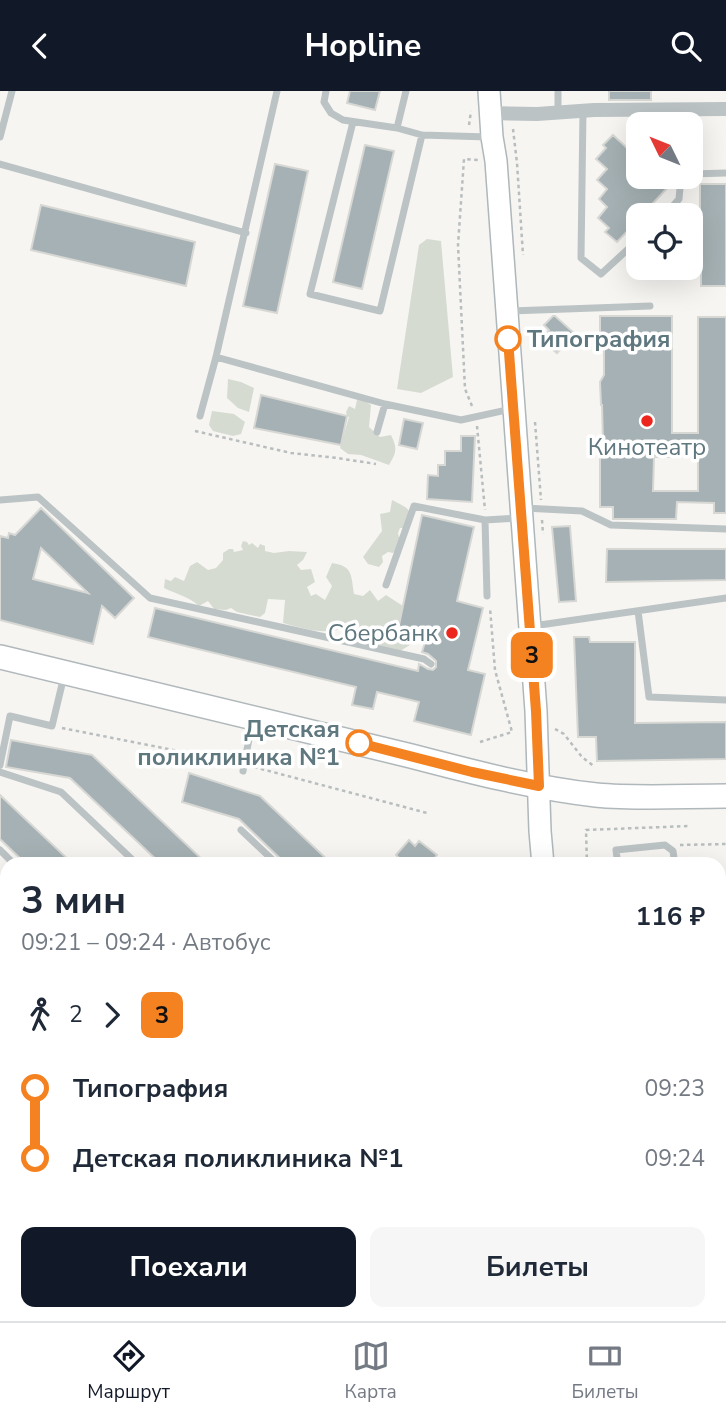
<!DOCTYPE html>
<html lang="ru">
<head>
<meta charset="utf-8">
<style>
  :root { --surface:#fff; --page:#f6f6f7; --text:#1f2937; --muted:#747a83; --line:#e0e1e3; --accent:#111827 }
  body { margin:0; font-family:"Nunito Sans",sans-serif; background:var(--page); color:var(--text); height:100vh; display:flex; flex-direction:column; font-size:26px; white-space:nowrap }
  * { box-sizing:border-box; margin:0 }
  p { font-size:23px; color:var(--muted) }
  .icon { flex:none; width:38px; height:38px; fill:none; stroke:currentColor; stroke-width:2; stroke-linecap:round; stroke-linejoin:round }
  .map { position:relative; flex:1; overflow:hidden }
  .panel { position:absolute; left:0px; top:766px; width:726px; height:464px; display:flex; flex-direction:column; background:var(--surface); border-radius:21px 21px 0 0; box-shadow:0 7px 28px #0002 }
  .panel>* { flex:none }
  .badge { padding:0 14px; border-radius:10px; font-size:24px; line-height:46px }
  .needle { width:46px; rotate:313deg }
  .controls { position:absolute; left:626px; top:21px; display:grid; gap:14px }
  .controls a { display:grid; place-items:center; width:77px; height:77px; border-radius:14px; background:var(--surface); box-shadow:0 7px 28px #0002; font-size:35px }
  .map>.badge { position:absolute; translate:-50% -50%; box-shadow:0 0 0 4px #fff }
  .legs { display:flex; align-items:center; gap:10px; height:77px; padding:0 21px; font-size:23px }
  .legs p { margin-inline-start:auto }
  .overview { display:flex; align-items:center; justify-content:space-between; height:119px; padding:0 21px }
  h1 { font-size:38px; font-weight:700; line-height:52px }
  .button { display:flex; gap:14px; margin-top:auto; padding:14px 21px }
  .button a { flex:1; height:80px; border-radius:14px; background:var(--accent); color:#fff; font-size:28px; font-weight:700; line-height:80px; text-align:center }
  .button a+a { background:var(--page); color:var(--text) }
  ul { padding:0 21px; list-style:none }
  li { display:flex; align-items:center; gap:24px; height:70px; font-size:26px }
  li i { display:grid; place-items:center; width:10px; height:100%; margin:0 9px; background:currentColor }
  li i::after { content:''; width:18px; height:18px; margin:-9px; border:5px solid; border-radius:50%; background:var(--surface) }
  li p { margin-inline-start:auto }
  li:first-child i { background:linear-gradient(#0000 50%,currentColor 0) }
  li:last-child i { background:linear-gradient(currentColor 50%,#0000 0) }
  header { display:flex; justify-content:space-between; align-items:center; height:91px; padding:0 21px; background:var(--accent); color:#fff; font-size:32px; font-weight:700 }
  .tab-bar { display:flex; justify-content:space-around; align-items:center; height:98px; border-top:2px solid var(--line); background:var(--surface); font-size:19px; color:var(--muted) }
  .tab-bar a { display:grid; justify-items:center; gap:4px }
  .tab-bar .current { color:var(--accent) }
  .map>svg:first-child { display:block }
</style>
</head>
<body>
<header><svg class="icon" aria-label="back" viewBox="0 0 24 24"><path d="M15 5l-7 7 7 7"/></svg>Hopline<svg class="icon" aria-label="search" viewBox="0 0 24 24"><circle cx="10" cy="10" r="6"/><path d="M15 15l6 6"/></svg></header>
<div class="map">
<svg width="726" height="1230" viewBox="0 0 726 1230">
  <rect width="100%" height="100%" fill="#f6f5f2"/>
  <path fill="#d6dbd1" d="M427,148L441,150L453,286L421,302L397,298L419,154Z
    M228,288L241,291L254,297L249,321L238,317L227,307Z
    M357,309L365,310L371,314L369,336L380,346L391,344C398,358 396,362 389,374L361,364L348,363L340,357L349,326L347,325L346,321L349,315L355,318Z
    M212,320L234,323L245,331L241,343L233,345L213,340L209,334Z
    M392,409C409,418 413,417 408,437H400L398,442L399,446L405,447L393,462L388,461L382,465L383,471L379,476L368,473L363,466L382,440L380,423L390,421Z
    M243,450L247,451L249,454L252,452L258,457L260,453L265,455V460L274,462L289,460L307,461L303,469L297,474L301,479L311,478L315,491L307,496L311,505L316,503L325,509L332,495L326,486L332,472C353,475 351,484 354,503L363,505L370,499L378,510L386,504L403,515L399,534L404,542L407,544L410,554L400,560L350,549L346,547L348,533L337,534L338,539C319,543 302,537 283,532L285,509L268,508L265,522L260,526L237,521L231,517L226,519L214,518L208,510L199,515C190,506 176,503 164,497L165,488L171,490L175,486L184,490L190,475L197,471L208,479L216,477L223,469V462L229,458H233L234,461L243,459L241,455Z"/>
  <path fill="#a5b1b4" stroke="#d7d7d4" stroke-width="2" fill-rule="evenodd" d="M350,0H380L375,19L347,12Z
    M609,0H651V9H609Z
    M613,44L639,68V86H659L669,95L642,124H639V128L617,151L605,141L609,137L598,127L607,116L599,108L607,98L597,89L607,78L596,68L606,57L603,54Z
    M365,54L394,60L362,198L333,191Z
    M275,73L308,80L277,222L243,215Z
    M700,93H726V195H701V163L691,164V135H700Z
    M41,114L195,151L186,195L31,159Z
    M553,225H555L574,242L557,262L545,252L549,248L545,244L549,239L544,234Z
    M600,225H672V342H698V226H726V422H714V412L677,411L676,428H613V416H600V357L603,352L602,314H601L600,291L604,284V256H600ZM654,366H698V400H653Z
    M261,304L347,325L341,354L254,337Z
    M404,328L423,332L417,358L399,354Z
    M461,345H475L472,411L427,408L428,384L438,385V374H445V360H461Z
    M41,417L134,507L115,527L102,515L93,553L0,529V445L8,447L9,442L15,444ZM41,457L88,502L33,488Z
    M422,424L474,436L457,510L483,517L468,579L485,583L471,644L414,630L419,611L377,601L373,618L352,614L356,596L148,546L155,517L418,580L419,573L428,578L433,579L436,576V570L428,563L422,561L426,548L404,542L399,534Z
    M570,435L576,510L559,511L552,436Z
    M607,458H726V489L606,491Z
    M574,546H589L590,551H635V632L726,631V668L597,670L596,646H578Z
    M11,649L92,664L208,774H162L70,687L6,676Z
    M189,682L260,705L333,774H287L239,728L182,711Z
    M0,704L74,774H27L0,748Z
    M409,749L415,755L419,750L437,764L429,774H406L396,764Z"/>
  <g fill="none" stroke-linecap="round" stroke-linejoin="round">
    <defs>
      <path id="secondary" d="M489,0L492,46L496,70L536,620L540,740L543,774
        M621,1223L622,1230"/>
      <path id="primary" d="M0,566L411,665C472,681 534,697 596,704C638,708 684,705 726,705"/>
    </defs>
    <use href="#secondary" stroke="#aeb7ba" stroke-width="24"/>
    <use href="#primary" stroke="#b1b8bb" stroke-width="26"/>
    <path stroke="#b8bdbe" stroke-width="2.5" stroke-dasharray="3.5 3.5" stroke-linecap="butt" d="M469,34L471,20
      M513,38L517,72L523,164
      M472,315L465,298L458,154L464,68L478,69
      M535,331L541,409
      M477,335L485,419
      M195,340L291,362L337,367L376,373
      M542,429L543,443
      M62,637L234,671
      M555,638L564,643L582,666L595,676
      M480,651L512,641L495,579L490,517
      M254,676L427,722
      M680,754L726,753
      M587,774L586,739L689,735
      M175,1223V1230
      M575,1223L576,1230
      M662,1223L663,1230"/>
    <path stroke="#bcc3c5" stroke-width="7" d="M326,0L324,11L331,22L343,29L397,37L422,44L488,46
      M583,20L581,167L601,183L639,148
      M558,21V0
      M353,31L310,203L380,220L422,44
      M397,37L406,0
      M0,46L12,0
      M0,73L246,142
      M691,83L726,82
      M665,124L679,108L681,86
      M663,177L664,181
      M510,220L650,215
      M216,266L385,313L461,329L511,318
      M200,325L216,266L277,0
      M377,341L385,313
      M0,409L38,406L150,507L424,568L431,573
      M524,417L582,420L611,434L726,438
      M485,429L487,505
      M386,494L414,415L485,429L521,427
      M638,520L649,606L726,609
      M533,535L726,507
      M0,674L10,625L52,635L64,585
      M243,680L252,632
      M0,681L61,701L138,774
      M241,739L278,774
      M0,759L15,774
      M618,774L616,759L665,754L673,760L675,774
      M719,830H726
      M0,882L7,886
      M0,927L7,919
      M719,976H726
      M719,1069L726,1070
      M719,1216H726
      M300,1223L307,1230
      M404,1223L411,1230"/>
    <path stroke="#bcc3c5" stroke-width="14" d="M490,22L537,23L594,19L726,18
      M719,1153L726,1154
      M0,1205L7,1206
      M261,1230L267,1223"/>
    <use href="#secondary" stroke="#fff" stroke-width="21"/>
    <use href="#primary" stroke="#fff" stroke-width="23"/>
  </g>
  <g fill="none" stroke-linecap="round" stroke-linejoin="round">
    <defs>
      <path id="line-1" d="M359,652L472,681L539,695L536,620L508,248"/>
    </defs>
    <use href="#line-1" stroke="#fff" stroke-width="16"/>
    <use href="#line-1" stroke="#f58220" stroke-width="10"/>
  </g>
  <g fill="#fff" stroke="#f58220" stroke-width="3.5">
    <circle cx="508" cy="248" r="12"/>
    <circle cx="359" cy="652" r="12"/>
  </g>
  <g fill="#ec261c" stroke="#fff" stroke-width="2.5">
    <circle cx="647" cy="330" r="7"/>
    <circle cx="452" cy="542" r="7"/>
  </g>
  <g text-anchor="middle" stroke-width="7" stroke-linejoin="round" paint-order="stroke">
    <g font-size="24" font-weight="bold" fill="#5f777e" stroke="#fff" text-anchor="start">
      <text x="527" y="256">Типография</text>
      <text x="340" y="646" text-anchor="end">Детская<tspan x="340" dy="28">поликлиника №1</tspan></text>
    </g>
    <g font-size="24" fill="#5f777e" stroke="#fff">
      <text x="647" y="364">Кинотеатр</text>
      <text x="438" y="550" text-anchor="end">Сбербанк</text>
    </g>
  </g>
</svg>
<div class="controls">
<a><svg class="needle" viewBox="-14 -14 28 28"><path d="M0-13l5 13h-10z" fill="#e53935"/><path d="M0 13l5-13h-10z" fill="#747a83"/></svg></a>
<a><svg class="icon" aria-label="locate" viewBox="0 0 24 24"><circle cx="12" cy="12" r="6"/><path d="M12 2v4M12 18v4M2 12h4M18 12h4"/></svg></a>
</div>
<b class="badge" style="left:532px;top:564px;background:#f58220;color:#111">3</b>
<section class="panel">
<div class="overview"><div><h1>3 мин</h1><p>09:21 – 09:24 · Автобус</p></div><b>116 ₽</b></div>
<div class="legs"><svg class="icon" aria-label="walk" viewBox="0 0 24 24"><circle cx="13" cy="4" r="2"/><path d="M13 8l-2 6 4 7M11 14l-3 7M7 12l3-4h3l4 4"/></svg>2<svg class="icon" aria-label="forward" viewBox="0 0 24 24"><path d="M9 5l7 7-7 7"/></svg><b class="badge" style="background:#f58220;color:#111">3</b></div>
<ul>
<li><i style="color:#f58220"></i><b>Типография</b><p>09:23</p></li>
<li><i style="color:#f58220"></i><b>Детская поликлиника №1</b><p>09:24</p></li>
</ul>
<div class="button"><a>Поехали</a><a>Билеты</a></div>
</section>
</div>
<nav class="tab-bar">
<a class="current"><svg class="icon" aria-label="directions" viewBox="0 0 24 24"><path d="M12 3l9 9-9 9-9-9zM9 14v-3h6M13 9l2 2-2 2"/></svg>Маршрут</a>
<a><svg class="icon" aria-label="map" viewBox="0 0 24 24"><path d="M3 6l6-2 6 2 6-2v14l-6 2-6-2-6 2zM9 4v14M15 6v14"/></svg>Карта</a>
<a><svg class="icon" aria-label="tickets" viewBox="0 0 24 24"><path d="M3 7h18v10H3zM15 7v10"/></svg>Билеты</a>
</nav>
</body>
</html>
